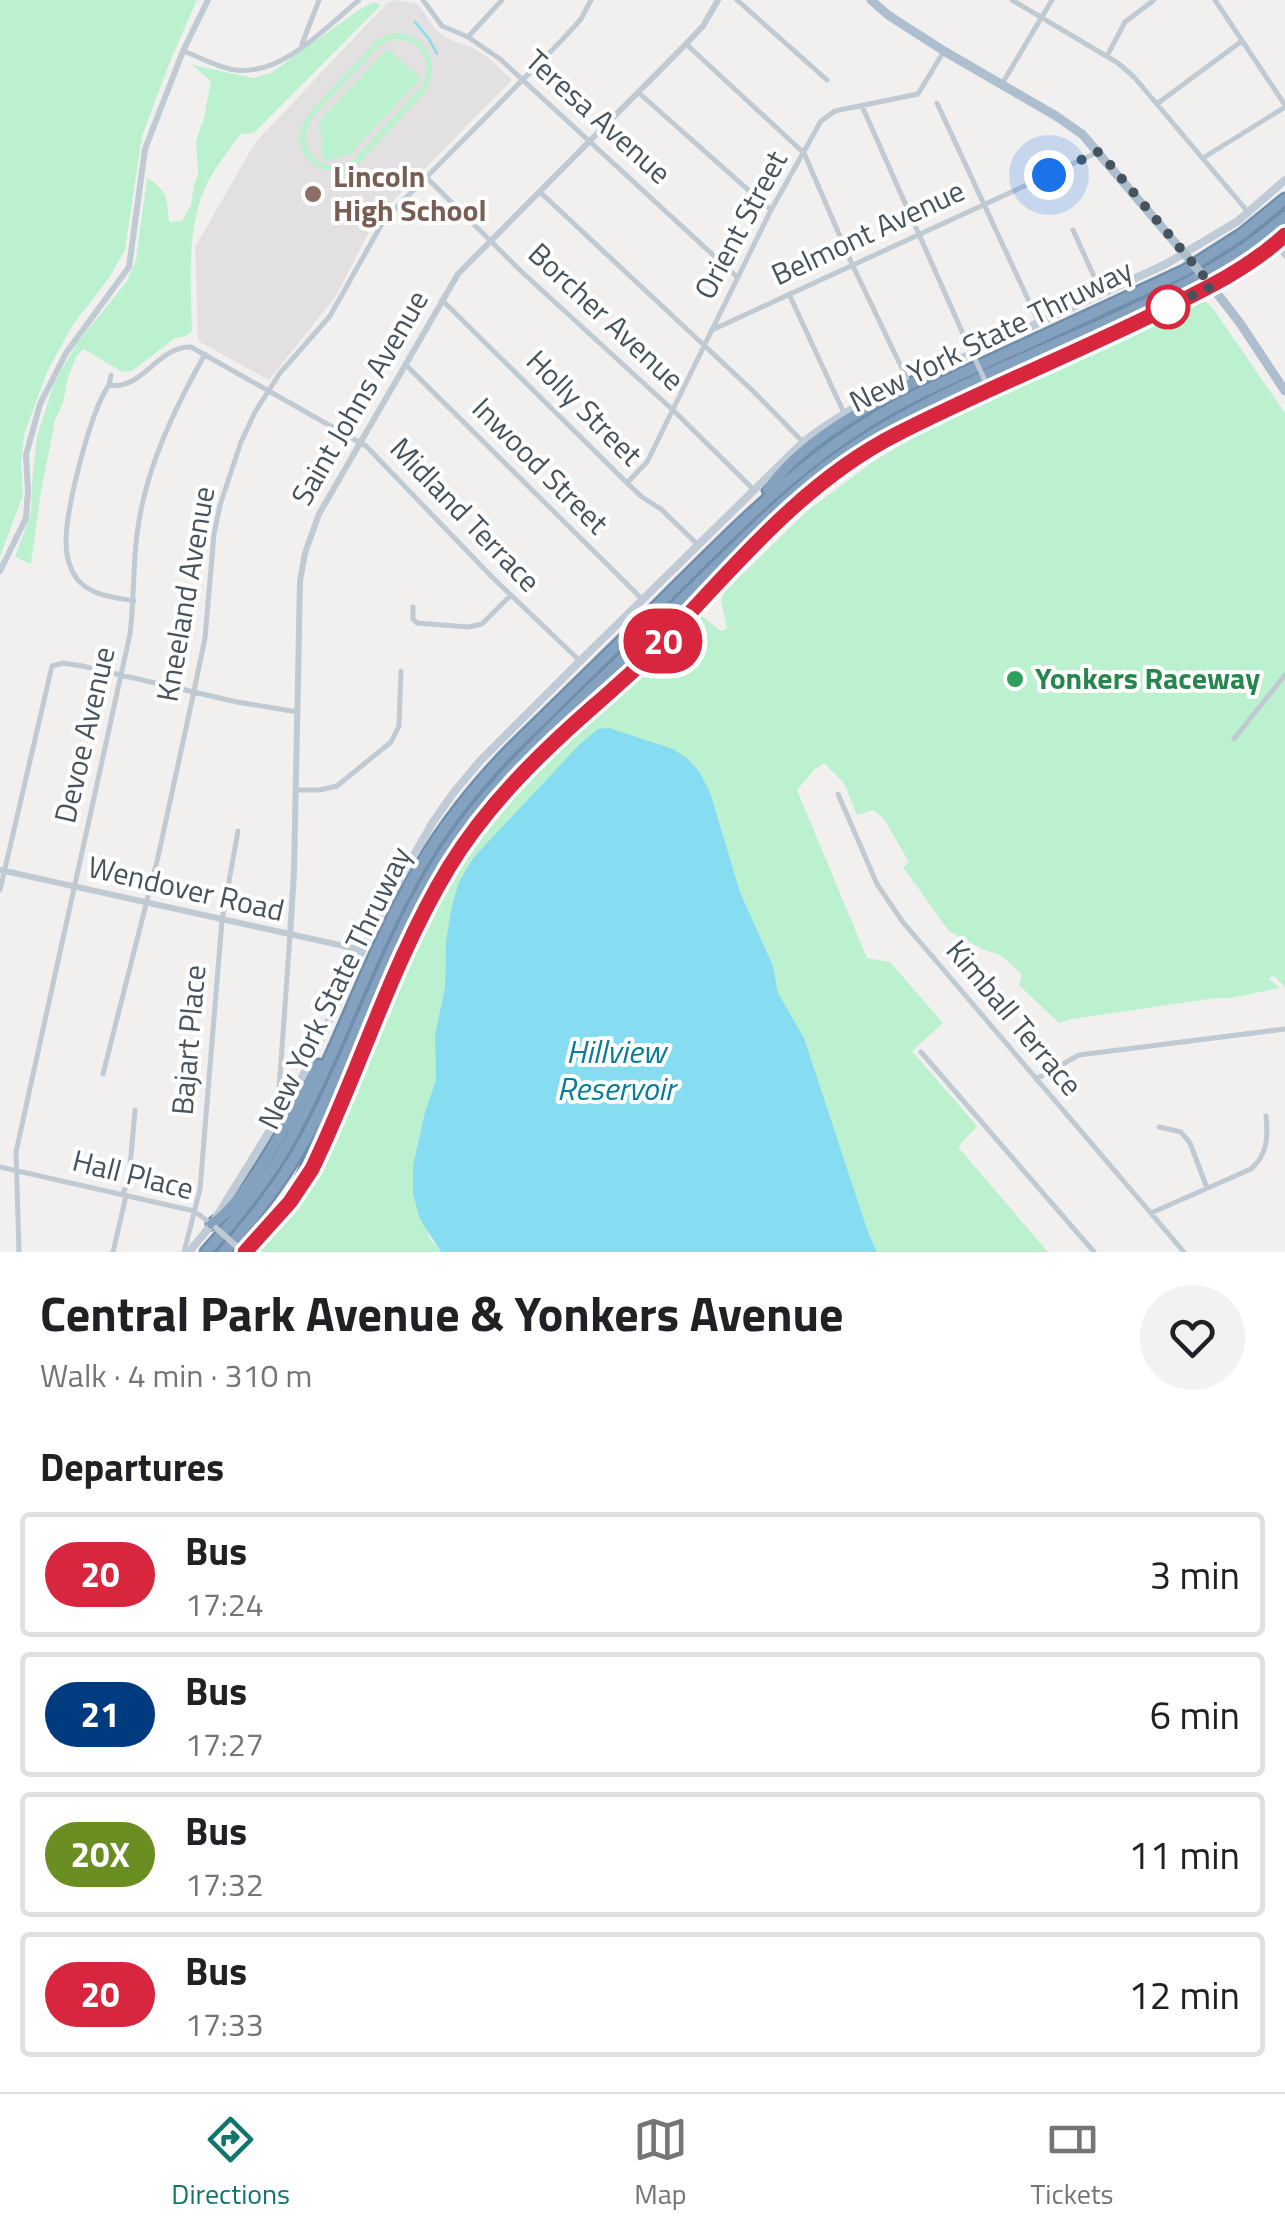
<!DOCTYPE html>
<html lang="en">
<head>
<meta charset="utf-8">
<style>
  :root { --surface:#fff; --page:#f2f2f2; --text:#202124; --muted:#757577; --line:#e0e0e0; --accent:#0f766e }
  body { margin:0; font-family:"Titillium Web",sans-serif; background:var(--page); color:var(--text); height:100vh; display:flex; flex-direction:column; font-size:38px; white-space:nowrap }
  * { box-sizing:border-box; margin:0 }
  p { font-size:32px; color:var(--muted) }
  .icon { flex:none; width:55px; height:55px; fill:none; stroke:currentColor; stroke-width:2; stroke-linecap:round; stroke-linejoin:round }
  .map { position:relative; height:1252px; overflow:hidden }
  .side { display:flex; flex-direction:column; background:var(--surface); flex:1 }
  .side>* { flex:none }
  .badge { padding:0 20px; border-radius:32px; font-size:35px; line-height:65px }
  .you { position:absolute; width:50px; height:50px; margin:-25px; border:8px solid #fff; border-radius:50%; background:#1a73e8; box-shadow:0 0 0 15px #1a73e833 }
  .map>.badge { position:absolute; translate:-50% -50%; box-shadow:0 0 0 5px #fff }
  h2 { padding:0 40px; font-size:38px; line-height:90px }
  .round { display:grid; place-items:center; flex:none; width:105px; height:105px; border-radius:52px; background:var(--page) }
  .overview { display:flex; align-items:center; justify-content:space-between; height:170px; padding:0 40px }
  h1 { font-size:48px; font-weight:700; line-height:75px }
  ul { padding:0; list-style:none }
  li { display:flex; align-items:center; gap:30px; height:125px; margin:0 20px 15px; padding:0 20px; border:5px solid var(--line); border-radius:10px }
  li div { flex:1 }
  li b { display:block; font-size:38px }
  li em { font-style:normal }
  li .badge { min-width:110px; font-weight:700; text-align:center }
  .dock { display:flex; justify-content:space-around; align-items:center; height:140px; border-top:2px solid var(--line); background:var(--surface); font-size:28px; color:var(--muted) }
  .dock a { display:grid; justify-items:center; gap:5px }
  .dock .current { color:var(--accent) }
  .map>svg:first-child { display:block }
</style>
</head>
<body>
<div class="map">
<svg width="1285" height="1252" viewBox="0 0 1285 1252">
  <rect width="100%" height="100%" fill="#f2efef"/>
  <path fill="#e3e0e1" d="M394,0L418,4L436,30L451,40L471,47L489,58L512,80L387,207L372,226L336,296L269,380L198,341L195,247L255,143L387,3Z"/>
  <path fill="#bbf1cf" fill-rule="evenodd" d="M0,0H197L171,59L142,136L125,250L109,278L72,326L47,372L24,435L21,463L23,495L0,557Z
    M374,2L381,5L254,133L240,134C229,151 213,169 205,188C186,232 191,284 192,331L186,336L175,338L132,371L122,372L84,349L77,355L68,378L63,403L55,420L40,497L31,564L15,557L31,513L32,481L37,436L55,381L78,342L127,281L136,260L147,178C166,188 168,201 169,222L182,221L191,205L194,185L198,174L196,141L204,118L211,81L192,65L253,78L271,73L360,9Z
    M399,33C429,38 442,67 424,93L343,181L338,177L341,172C306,173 287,142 309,113L375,42L385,35ZM397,39C422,42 433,62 423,85L352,161C322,177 295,150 311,119L377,48L385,42Z
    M387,49L421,78L356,147L355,152L328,161L322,158L320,125L318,123Z
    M1199,302H1206L1214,310L1285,413V987L1273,975L1269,979L1280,988L1230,998H1215L1072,1019L1059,1023L1019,985L1022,974L1000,955L982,949L949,931L903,867L909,862L884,819L873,810L857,815L844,783L824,763L815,769L797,790L867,958L890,962L943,1023L912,1051L977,1126L958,1147L1048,1252H877L868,1232L804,1038L778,993L773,966L740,892L710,792L699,771L688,759L528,802L473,858L459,882L452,905L446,941L445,987L435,1035L436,1080L425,1112L413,1165L429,1237L441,1252H259L255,1249L309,1178L364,1067L434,904L452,867L505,796L510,799L525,782L523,777L699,614L721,631L727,628L721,601L724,592L806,512L871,463L916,436Z"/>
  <path fill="#86dcf0" d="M609,728L673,749L688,759L699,771L710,792L740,892L773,966L778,993L804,1038L868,1232L877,1252H441L420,1219L413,1194V1165L425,1112L436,1080L435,1035L445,987L446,941L452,905L459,882L473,858L580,744L598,729Z"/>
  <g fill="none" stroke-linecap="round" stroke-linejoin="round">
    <path stroke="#86dcf0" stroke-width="2.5" d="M415,22L429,39L437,54"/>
    <defs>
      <path id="motorway" d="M768,490C803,437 882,399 937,370
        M572,714L579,710L658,640L667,635
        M290,1202L308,1164L348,1065
        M212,1224C249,1201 296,1105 319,1065
        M206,1252C237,1218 266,1182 289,1141C336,1056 366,962 414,877C440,830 473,788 511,749C564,697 617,646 669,594C749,515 816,445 918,394L1184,271L1242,234L1285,199
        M224,1252C252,1219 279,1186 301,1147C352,1056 383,953 437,864C487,783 560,720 627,654C682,601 735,544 792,494C881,415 993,372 1100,325C1166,295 1230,265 1285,217"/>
    </defs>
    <use href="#motorway" stroke="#6f8dac" stroke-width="15"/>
    <path stroke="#bfcad2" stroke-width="5" d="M423,0L442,26L468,37L500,59L737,277
      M737,0L827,80
      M1012,0L1118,63L1134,77L1248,212
      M1215,0L1285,105
      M468,37L502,0
      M302,44L319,0
      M686,44L804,153L852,264L908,381
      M183,51C200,57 218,68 236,70C282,76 326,27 359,0
      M1107,56L1125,22L1154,0
      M1002,84L1052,0
      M639,93L771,210
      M937,103L1039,323
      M1158,103L1242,41
      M862,106L972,354
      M1203,158L1285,107
      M426,177L523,273L674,411L754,490
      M540,192L753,391L803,442
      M1073,230L1102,294
      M1277,243L1285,256
      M789,294L844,413
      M442,300L627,483L642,497L661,509L698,545
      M712,330L1096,153
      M405,364L643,600
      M109,385L111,375
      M627,483L647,462L771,210L821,121L835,111L918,94L944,51
      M134,601C114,597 91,596 77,579C69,568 66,555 66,542C66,508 90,412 109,385C143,391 157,346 191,347L366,446L492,577L580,661
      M413,607V619L417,623L468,627L482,624L511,595
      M1234,739L1285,675
      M297,790H320L337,786L391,742L399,726L401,671
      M838,794L877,884L902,921L1184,1252
      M0,890L52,666L63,663L82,666L237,702L298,712
      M921,1052L1094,1252
      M103,1074L158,857L194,691L205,638L214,534L220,505L241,442L255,412L280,373L330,316L384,220L562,40L581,19L591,0
      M1036,1079L1079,1055L1285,1029
      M278,1104L290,935
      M1159,1127L1181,1132L1190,1143L1207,1188
      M0,1167L194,1211L212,1224
      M123,1194L129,1178L135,1110
      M1151,1213L1251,1169C1268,1154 1268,1137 1266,1116
      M19,1252L16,1152L130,634C134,601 133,567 137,534C145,469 174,410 205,354
      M113,1252L126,1196
      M184,1252L200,1189L222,920L238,831"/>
    <path stroke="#bfcad2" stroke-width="6" d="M0,571L26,518L28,491L26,455L40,404L66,353L129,267L145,149L183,51L208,0
      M0,870L362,950
      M290,935L294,873L300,581L305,553L319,514L458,274L686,44L703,26L718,0"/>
    <path stroke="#bfcbd7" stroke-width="8" d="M932,372L1166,264L1238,221L1285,180
      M301,1186L329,1134L428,904L471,835L498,800L528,767L649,656L759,542L799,504L838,471L894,435L1097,342L1212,286L1285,235
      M189,1252L212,1224L300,1082L377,919L433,822L454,792L481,760L580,661L803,442C835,418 868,398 905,382
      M245,1252L293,1197"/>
    <path stroke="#adbfcf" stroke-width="9" d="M871,0L888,15L944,51L1056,116L1082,134L1189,259
      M1209,283L1240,323L1285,391"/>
    <use href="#motorway" stroke="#84a2c0" stroke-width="10"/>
    <path stroke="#bfcad2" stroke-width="5" d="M975,359L988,387"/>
    <path stroke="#bfcad2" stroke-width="6" d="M216,1228L243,1252"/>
    <path stroke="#adbfcf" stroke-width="9" d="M1189,259L1209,283"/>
  </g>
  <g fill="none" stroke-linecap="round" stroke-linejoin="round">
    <defs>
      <path id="line" d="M245,1252L290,1202L312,1169C360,1070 392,961 449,867C487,805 540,753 595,705C614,688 633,672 651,654C726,577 798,484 897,434C979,392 1066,357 1150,316C1197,293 1246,271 1285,235"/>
    </defs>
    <use href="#line" stroke="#fff" stroke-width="22"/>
    <use href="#line" stroke="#d7263d" stroke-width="15"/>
    <path stroke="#46535d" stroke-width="10" stroke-dasharray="0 18" d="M1049,175L1098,152L1107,161L1212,286L1164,309L1168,307"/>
  </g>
  <circle fill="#8d6e63" stroke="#fff" stroke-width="4" cx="313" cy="194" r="10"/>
  <circle fill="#fff" stroke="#d7263d" stroke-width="5" cx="1168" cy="307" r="20"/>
  <circle fill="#2e9e5b" stroke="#fff" stroke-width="4" cx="1015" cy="679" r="10"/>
  <g text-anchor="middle" stroke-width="8" stroke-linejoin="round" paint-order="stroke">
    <g font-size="30" fill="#46535d" stroke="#fff">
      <text transform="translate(598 117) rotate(42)" y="10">Teresa Avenue</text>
      <text transform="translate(741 225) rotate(-62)" y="10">Orient Street</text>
      <text transform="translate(868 233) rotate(-25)" y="10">Belmont Avenue</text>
      <text transform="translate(606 317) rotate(43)" y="10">Borcher Avenue</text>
      <text transform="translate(991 336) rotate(-26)" y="10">New York State Thruway</text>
      <text transform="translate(360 398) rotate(-60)" y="10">Saint Johns Avenue</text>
      <text transform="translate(584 408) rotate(45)" y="10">Holly Street</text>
      <text transform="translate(540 466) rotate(45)" y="10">Inwood Street</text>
      <text transform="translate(465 515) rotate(46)" y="10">Midland Terrace</text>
      <text transform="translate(186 594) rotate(-80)" y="10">Kneeland Avenue</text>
      <text transform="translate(85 735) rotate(-77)" y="10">Devoe Avenue</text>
      <text transform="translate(186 889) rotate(13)" y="10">Wendover Road</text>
      <text transform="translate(335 988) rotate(-64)" y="10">New York State Thruway</text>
      <text transform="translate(1014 1018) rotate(50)" y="10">Kimball Terrace</text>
      <text transform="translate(189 1040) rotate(-85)" y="10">Bajart Place</text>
      <text transform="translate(133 1175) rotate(14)" y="10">Hall Place</text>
    </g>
    <g font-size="30" font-weight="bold" fill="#785e54" stroke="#fff" text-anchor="start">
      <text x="333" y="187">Lincoln<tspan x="333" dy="34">High School</tspan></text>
    </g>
    <g font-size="30" font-weight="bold" fill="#27864d" stroke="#fff" text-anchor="start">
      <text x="1035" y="689">Yonkers Raceway</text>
    </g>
    <g font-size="32" font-style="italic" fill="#087d98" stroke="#fff">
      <text x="616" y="1063">Hillview<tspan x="616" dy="37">Reservoir</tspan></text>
    </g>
  </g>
</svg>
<div class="you" style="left:1049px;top:175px"></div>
<b class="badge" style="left:663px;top:641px;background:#d7263d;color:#fff">20</b>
</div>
<section class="side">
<div class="overview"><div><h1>Central Park Avenue &amp; Yonkers Avenue</h1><p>Walk · 4 min · 310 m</p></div><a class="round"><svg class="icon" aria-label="heart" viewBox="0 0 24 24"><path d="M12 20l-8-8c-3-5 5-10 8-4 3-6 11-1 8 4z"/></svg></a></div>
<h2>Departures</h2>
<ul>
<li><span class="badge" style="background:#d7263d;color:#fff">20</span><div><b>Bus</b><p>17:24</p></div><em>3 min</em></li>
<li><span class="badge" style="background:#003b80;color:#fff">21</span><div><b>Bus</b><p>17:27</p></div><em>6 min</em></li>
<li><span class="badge" style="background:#6b8e23;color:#fff">20X</span><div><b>Bus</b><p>17:32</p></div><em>11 min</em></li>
<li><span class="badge" style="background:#d7263d;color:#fff">20</span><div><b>Bus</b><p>17:33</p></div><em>12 min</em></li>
</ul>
</section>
<nav class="dock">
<a class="current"><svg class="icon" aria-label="directions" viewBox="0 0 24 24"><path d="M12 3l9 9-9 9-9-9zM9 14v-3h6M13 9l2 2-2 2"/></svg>Directions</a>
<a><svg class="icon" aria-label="map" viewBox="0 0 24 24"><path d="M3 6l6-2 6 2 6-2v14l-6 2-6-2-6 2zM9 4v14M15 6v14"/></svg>Map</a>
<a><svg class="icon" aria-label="tickets" viewBox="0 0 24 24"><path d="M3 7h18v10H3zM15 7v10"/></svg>Tickets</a>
</nav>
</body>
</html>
